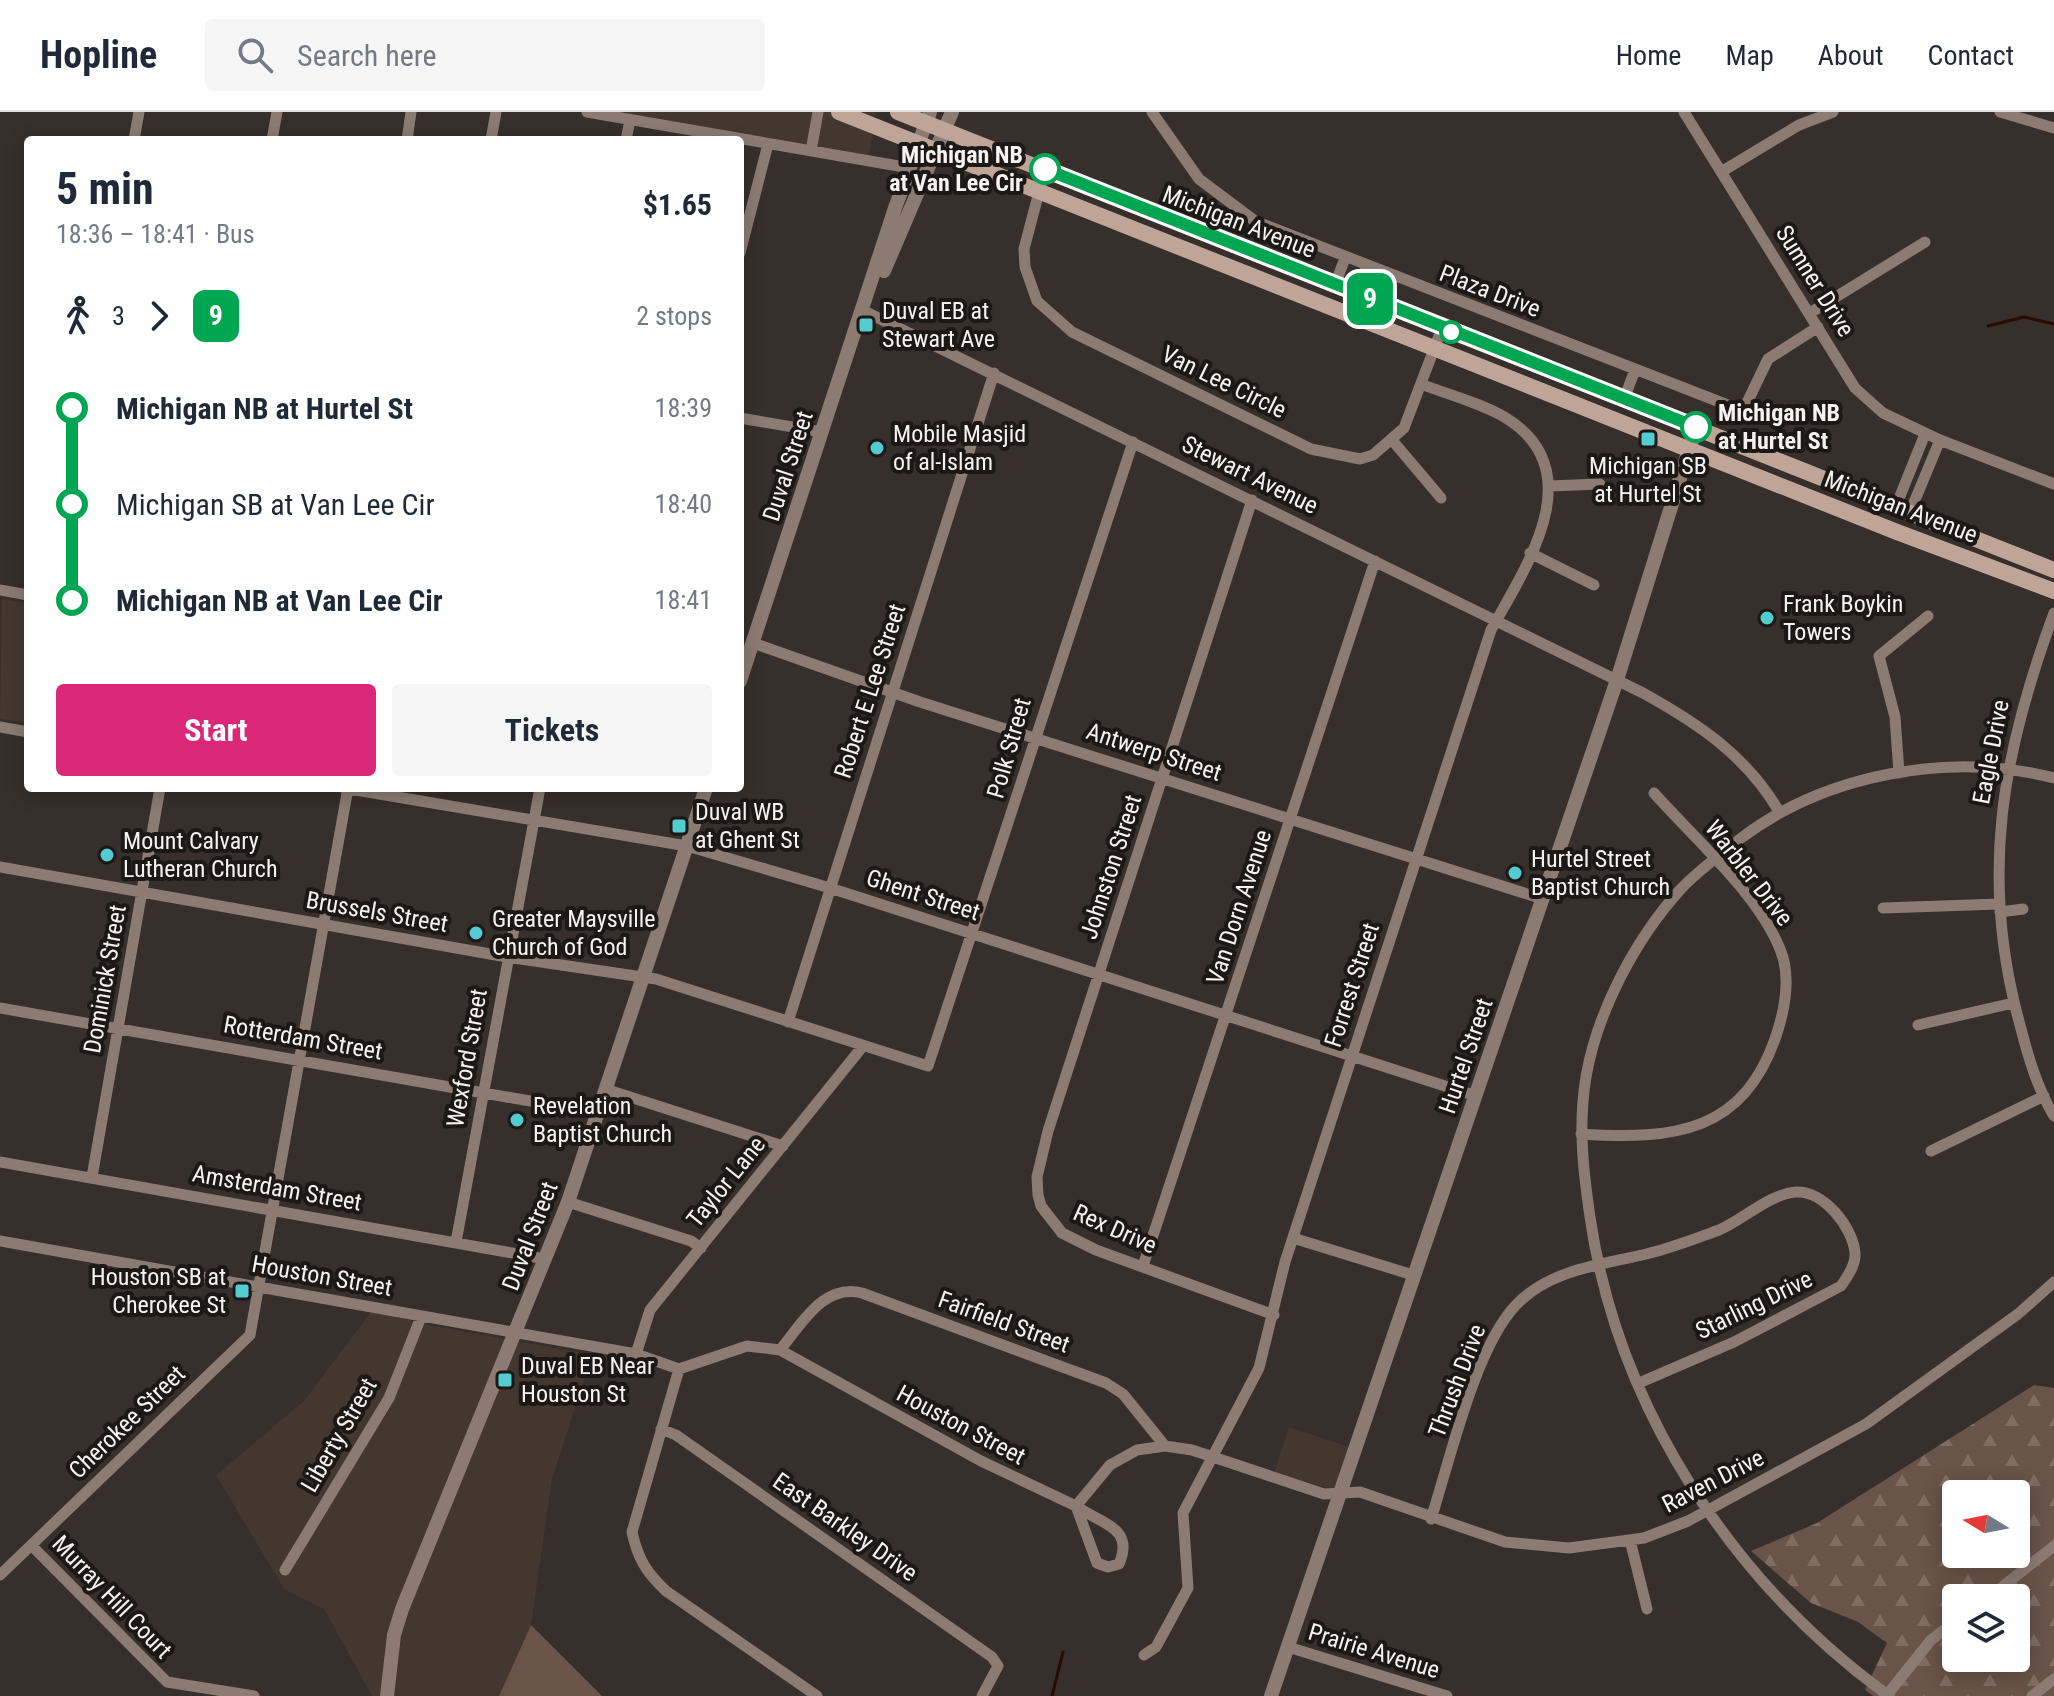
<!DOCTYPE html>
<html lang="en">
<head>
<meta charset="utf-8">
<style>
  :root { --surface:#fff; --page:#f6f6f7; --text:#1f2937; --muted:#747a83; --line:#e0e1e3; --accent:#db2777 }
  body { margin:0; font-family:"Roboto Condensed",sans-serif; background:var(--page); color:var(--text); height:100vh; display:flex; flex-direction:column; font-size:30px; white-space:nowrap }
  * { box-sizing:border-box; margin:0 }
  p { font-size:26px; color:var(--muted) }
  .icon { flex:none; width:44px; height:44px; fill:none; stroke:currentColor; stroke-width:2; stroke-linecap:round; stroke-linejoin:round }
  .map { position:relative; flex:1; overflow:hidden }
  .panel { position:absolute; left:24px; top:24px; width:720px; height:656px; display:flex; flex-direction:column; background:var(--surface); border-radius:8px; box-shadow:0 4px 20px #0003 }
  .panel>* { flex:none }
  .badge { padding:0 16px; border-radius:12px; font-size:28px; line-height:52px }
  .needle { width:52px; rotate:280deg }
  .tools { position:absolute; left:1942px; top:1368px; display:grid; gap:16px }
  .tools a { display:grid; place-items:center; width:88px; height:88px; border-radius:8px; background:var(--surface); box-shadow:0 4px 20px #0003; font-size:40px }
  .map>.badge { position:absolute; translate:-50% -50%; box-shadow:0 0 0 4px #fff }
  .legs { display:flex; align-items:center; gap:12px; height:88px; padding:0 32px; font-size:26px }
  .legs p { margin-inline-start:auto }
  .overview { display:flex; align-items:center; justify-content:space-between; height:136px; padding:0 32px }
  h1 { font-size:44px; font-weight:700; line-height:60px }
  .primary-button { display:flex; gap:16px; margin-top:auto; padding:16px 32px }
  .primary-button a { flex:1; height:92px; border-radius:8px; background:var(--accent); color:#fff; font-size:32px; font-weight:700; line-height:92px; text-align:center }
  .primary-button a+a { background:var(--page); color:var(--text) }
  ul { padding:0 32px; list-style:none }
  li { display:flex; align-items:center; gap:28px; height:96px; font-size:30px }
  li i { display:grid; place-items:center; width:12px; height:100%; margin:0 10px; background:currentColor }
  li i::after { content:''; width:20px; height:20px; margin:-10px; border:6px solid; border-radius:50%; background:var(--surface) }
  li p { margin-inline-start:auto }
  li:first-child i { background:linear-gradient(#0000 50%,currentColor 0) }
  li:last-child i { background:linear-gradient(currentColor 50%,#0000 0) }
  header { display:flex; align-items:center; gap:48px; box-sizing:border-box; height:112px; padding:0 40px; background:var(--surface); border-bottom:2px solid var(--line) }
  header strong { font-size:38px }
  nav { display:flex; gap:44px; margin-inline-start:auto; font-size:28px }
  .search { width:560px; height:72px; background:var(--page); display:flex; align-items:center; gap:20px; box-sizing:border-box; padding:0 28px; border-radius:8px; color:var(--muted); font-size:30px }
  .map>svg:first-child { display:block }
</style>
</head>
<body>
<header>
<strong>Hopline</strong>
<div class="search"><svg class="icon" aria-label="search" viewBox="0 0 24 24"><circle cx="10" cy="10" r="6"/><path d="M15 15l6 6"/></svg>Search here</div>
<nav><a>Home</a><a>Map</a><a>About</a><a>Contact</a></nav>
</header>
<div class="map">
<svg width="2054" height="1584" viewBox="0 0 2054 1584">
  <defs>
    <pattern id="forest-firs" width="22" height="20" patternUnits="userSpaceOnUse" patternTransform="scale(2)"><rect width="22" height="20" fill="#6a5348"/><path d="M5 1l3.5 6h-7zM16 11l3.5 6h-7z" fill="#806c63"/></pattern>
  </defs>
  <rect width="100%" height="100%" fill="#362f2c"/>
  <path fill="#443730" d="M589,0H876L868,49Z
    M2,487L28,491V611L0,607Z
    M372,1199L429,1213L592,1243L552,1367L531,1513L499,1584H372L324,1497L284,1477L216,1363L303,1290Z
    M1289,1315L1352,1336L1336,1378L1274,1361Z"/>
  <path fill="#6a5348" d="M531,1513L602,1584H499Z"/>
  <path fill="url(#forest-firs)" fill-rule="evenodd" d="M2034,1273L2054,1276V1584H1873L1865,1578L1887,1531L1858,1510L1811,1491L1751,1439L1817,1411ZM1956,1382H2016V1442H1956ZM1956,1486H2016V1546H1956Z"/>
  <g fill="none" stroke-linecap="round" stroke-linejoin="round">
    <path stroke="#260c01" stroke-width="3" d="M1988,214L2024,205L2054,212
      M1052,1584L1063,1540"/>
    <path stroke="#8b7b73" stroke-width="11" d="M587,0L910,56
      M1152,0L1199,67L1255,109L1743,299L1768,247L1818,215
      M1684,0L1855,276L1883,301L1940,328L2054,372
      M2000,0L2054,16
      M134,28L139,0
      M272,28L277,0
      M407,28L411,0
      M491,28L496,0
      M626,28L630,8
      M811,39L818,0
      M1045,57L1024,137L1025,155L1037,189L1072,220L1311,337L1360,347L1373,343L1404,316L1442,216
      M1721,60L1799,13L1833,0
      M740,141L768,32
      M1335,173L1345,146
      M1356,181L1367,154
      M864,199L1643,581C1699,612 1747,644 1780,701
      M1810,201L1925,130
      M1624,287L1635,258
      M740,306L822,320
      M1392,328L1441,386
      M1550,374L1600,372
      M1252,388L1048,1019L1037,1065L1038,1083L1041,1094L1062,1121L1096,1138L1274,1203
      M1896,394L1925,322
      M1910,400L1940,328
      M1530,441L1594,473
      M0,478L28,483
      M2054,501C2002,642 1979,765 2020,913C2028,944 2037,976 2054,1004
      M753,531L920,590L1543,787
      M0,615L28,620
      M1899,661L1895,605L1879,544L1928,504
      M344,676L687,734L830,776L1476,984
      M0,755L507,845L656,867L928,954L1133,330
      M1883,796L1999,792
      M2000,800L2023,797
      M0,896L598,1001
      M788,910L994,261
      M1918,913L2013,891
      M605,977L783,1034
      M1581,1022C1674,1028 1745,1021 1777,921C1785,896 1791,863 1780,837C1758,782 1694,726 1654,681
      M1931,1039L2044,984
      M0,1050L546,1147
      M92,1065L160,676
      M568,1090L691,1129L701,1136
      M1293,1126L1413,1163
      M0,1129L636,1242L679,1257
      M456,1130L540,676
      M1143,1154L1375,449
      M780,1238C801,1213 823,1171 862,1181L1106,1271L1123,1282L1165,1334
      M636,1242L650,1198L863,934
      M679,1257L747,1234L780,1238L981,1349L1076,1394L1110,1353L1137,1338L1165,1334L1192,1338L1324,1382L1360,1380L1505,1430L1569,1436L1644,1426L1688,1409L1866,1312L2018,1202L2054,1170
      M679,1257L632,1420C638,1447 646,1460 666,1479L817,1584
      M661,1317L676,1323L992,1545L998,1554L982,1584
      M1076,1394C1101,1412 1135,1415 1119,1452L1108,1455L1097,1451Z
      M1431,1407C1450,1348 1475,1236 1516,1193C1551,1156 1604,1153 1650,1141C1674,1135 1697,1126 1719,1118C1743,1108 1769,1082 1796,1080C1823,1078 1853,1115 1855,1141C1856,1153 1847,1165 1841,1174L1734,1230L1639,1271
      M1630,1428L1647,1497
      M32,1434L167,1570L254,1584
      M285,1458L389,1286L421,1205
      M0,1463L250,1223L348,676
      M1988,1486L2054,1434
      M1288,1535L1447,1584
      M1144,1543L1156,1535L1188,1476L1183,1401L1259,1256L1285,1150L1491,518C1526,455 1592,359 1506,306C1481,291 1449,283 1421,272
      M1887,1583L1931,1528L1956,1509
      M1889,1584C1733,1471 1618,1297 1590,1105C1583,1057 1578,1013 1586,965C1597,900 1635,828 1679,779C1697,759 1719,744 1740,727C1825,662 1950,639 2054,666
      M2032,1584L2054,1567"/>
    <path stroke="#8b7b73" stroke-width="14" d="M884,159L952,0
      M740,569L895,96L930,0
      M387,1584L394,1523L402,1497L568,1090L706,676
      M1271,1584L1617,568L1696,315"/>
    <path stroke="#bea598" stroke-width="16" d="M839,0L1897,420L2054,479
      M898,0L2054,458"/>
  </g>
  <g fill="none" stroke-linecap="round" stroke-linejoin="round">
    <defs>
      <path id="line-1" d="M1045,57L1696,315"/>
    </defs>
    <use href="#line-1" stroke="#fff" stroke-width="18"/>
    <use href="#line-1" stroke="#00a651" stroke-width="12"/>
  </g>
  <g fill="#fff" stroke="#00a651" stroke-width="4">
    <circle cx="1045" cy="57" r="14"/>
    <circle cx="1451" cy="220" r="10"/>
    <circle cx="1696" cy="315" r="14"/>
  </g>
  <g fill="#52ccd0" stroke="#1b1816" stroke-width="3">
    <rect x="858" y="205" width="16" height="16" rx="4"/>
    <rect x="1640" y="319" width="16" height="16" rx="4"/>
    <circle cx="877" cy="336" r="8"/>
    <circle cx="1767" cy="506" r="8"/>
    <rect x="671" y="706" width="16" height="16" rx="4"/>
    <circle cx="107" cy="743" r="8"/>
    <circle cx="1515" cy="761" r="8"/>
    <circle cx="476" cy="821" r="8"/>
    <circle cx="517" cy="1008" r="8"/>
    <rect x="234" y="1171" width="16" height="16" rx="4"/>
    <rect x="497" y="1260" width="16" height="16" rx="4"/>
  </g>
  <g text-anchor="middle" stroke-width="8" stroke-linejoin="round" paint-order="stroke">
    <g font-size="24" font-weight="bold" fill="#f8f3f1" stroke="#1b1816" text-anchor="end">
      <text x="1023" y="51">Michigan NB<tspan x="1023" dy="28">at Van Lee Cir</tspan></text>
      <text x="1718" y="309" text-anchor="start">Michigan NB<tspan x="1718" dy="28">at Hurtel St</tspan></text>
    </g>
    <g font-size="24" fill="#f8f3f1" stroke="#1b1816">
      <text transform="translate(1239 110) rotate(21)" y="8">Michigan Avenue</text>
      <text transform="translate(1815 169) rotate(58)" y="8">Sumner Drive</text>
      <text transform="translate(1490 179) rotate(21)" y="8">Plaza Drive</text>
      <text transform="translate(1224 270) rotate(26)" y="8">Van Lee Circle</text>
      <text transform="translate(788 354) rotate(-72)" y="8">Duval Street</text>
      <text transform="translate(1250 363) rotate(26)" y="8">Stewart Avenue</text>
      <text transform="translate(1901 395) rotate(21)" y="8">Michigan Avenue</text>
      <text transform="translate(870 579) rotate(-72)" y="8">Robert E Lee Street</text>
      <text transform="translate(1009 636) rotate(-74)" y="8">Polk Street</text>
      <text transform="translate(1154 640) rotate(18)" y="8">Antwerp Street</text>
      <text transform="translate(1991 640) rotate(-79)" y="8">Eagle Drive</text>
      <text transform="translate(1111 755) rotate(-72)" y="8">Johnston Street</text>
      <text transform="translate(1749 761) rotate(52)" y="8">Warbler Drive</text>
      <text transform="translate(923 783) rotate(18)" y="8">Ghent Street</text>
      <text transform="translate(1239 795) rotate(-72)" y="8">Van Dorn Avenue</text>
      <text transform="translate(377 800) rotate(10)" y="8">Brussels Street</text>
      <text transform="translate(105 867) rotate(-80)" y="8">Dominick Street</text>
      <text transform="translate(1352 873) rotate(-72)" y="8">Forrest Street</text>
      <text transform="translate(303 926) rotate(10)" y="8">Rotterdam Street</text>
      <text transform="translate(1466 944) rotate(-71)" y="8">Hurtel Street</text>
      <text transform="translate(467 946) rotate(-80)" y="8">Wexford Street</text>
      <text transform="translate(726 1070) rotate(-51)" y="8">Taylor Lane</text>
      <text transform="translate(277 1076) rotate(10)" y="8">Amsterdam Street</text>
      <text transform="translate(1115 1117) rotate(24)" y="8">Rex Drive</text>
      <text transform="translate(530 1124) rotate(-69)" y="8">Duval Street</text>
      <text transform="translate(322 1164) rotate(10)" y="8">Houston Street</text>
      <text transform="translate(1754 1193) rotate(-26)" y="8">Starling Drive</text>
      <text transform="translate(1004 1210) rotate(20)" y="8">Fairfield Street</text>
      <text transform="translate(1457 1269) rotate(-69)" y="8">Thrush Drive</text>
      <text transform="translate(127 1310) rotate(-44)" y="8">Cherokee Street</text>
      <text transform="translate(961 1313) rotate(28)" y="8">Houston Street</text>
      <text transform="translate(339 1323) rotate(-60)" y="8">Liberty Street</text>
      <text transform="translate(1713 1369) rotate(-27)" y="8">Raven Drive</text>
      <text transform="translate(845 1415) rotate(35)" y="8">East Barkley Drive</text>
      <text transform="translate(112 1485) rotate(46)" y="8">Murray Hill Court</text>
      <text transform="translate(1374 1539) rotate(17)" y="8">Prairie Avenue</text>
    </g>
    <g font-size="24" fill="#f8f3f1" stroke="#1b1816" text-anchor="start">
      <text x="882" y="207">Duval EB at<tspan x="882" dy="28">Stewart Ave</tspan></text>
      <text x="893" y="330">Mobile Masjid<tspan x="893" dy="28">of al-Islam</tspan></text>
      <text x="1648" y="362" text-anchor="middle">Michigan SB<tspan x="1648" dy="28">at Hurtel St</tspan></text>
      <text x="1783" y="500">Frank Boykin<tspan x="1783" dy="28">Towers</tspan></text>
      <text x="695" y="708">Duval WB<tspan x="695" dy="28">at Ghent St</tspan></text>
      <text x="123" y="737">Mount Calvary<tspan x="123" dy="28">Lutheran Church</tspan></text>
      <text x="1531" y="755">Hurtel Street<tspan x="1531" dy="28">Baptist Church</tspan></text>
      <text x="492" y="815">Greater Maysville<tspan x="492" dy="28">Church of God</tspan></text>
      <text x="533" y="1002">Revelation<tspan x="533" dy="28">Baptist Church</tspan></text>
      <text x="226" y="1173" text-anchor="end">Houston SB at<tspan x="226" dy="28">Cherokee St</tspan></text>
      <text x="521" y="1262">Duval EB Near<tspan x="521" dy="28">Houston St</tspan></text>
    </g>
  </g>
</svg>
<div class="tools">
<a><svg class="needle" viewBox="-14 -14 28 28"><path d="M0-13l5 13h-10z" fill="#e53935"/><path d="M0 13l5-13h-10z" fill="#747a83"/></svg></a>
<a><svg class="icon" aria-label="layers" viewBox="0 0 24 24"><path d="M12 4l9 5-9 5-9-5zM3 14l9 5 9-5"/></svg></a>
</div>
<b class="badge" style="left:1370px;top:187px;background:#00a651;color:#fff">9</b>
<section class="panel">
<div class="overview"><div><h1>5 min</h1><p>18:36 – 18:41 · Bus</p></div><b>$1.65</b></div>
<div class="legs"><svg class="icon" aria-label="walk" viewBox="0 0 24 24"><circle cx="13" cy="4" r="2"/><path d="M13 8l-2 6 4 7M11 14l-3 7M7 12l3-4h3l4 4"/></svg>3<svg class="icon" aria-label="forward" viewBox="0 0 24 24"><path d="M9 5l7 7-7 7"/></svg><b class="badge" style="background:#00a651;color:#fff">9</b><p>2 stops</p></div>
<ul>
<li><i style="color:#00a651"></i><b>Michigan NB at Hurtel St</b><p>18:39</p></li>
<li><i style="color:#00a651"></i><span>Michigan SB at Van Lee Cir</span><p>18:40</p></li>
<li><i style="color:#00a651"></i><b>Michigan NB at Van Lee Cir</b><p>18:41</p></li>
</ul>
<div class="primary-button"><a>Start</a><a>Tickets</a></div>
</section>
</div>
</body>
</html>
